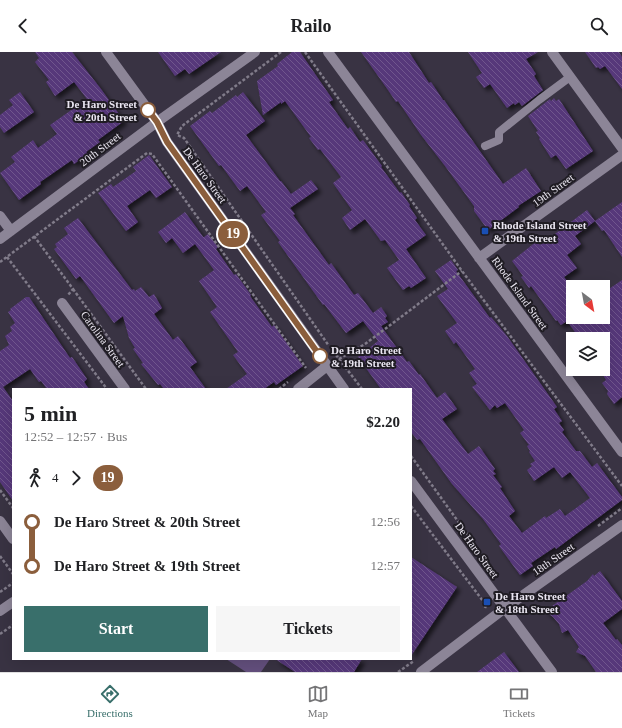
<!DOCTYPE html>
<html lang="en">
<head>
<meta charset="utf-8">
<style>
  :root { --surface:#fff; --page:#f6f6f6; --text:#202124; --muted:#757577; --line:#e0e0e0; --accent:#396f6b }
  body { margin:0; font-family:"Times New Roman",serif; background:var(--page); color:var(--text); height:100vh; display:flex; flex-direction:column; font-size:15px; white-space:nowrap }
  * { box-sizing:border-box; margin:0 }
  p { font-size:13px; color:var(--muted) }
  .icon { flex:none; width:22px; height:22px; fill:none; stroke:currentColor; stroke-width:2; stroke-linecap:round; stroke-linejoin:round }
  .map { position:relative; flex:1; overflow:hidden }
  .side { position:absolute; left:12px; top:336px; width:400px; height:272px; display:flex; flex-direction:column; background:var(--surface); border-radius:0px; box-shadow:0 4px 16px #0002 }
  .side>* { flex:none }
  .badge { padding:0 8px; border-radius:13px; font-size:14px; line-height:26px }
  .needle { width:26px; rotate:148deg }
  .fabs { position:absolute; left:566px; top:228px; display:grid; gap:8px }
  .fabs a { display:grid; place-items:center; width:44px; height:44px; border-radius:0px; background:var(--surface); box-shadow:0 4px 16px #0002; font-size:20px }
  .map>.badge { position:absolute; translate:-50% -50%; box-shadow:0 0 0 2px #fff }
  .legs { display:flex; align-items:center; gap:6px; height:44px; padding:0 12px; font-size:13px }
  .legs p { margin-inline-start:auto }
  .overview { display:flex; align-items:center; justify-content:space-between; height:68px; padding:0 12px }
  h1 { font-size:22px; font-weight:700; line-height:30px }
  .button { display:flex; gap:8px; margin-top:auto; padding:8px 12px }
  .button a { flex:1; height:46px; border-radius:0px; background:var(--accent); color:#fff; font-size:16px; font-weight:700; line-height:46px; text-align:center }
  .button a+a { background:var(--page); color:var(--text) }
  ul { padding:0 12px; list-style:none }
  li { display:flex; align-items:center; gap:14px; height:44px; font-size:15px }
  li i { display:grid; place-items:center; width:6px; height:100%; margin:0 5px; background:currentColor }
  li i::after { content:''; width:10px; height:10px; margin:-5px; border:3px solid; border-radius:50%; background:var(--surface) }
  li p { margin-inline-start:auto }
  li:first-child i { background:linear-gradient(#0000 50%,currentColor 0) }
  li:last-child i { background:linear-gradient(currentColor 50%,#0000 0) }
  header { display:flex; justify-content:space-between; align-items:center; height:52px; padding:0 12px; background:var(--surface); font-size:18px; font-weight:700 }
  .tab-bar { display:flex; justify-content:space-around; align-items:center; height:56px; border-top:1px solid var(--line); background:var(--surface); font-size:11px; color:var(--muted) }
  .tab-bar a { display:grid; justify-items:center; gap:2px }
  .tab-bar .active { color:var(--accent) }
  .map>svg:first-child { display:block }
</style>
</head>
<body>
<header><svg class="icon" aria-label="back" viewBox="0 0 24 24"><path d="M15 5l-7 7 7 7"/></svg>Railo<svg class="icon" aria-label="search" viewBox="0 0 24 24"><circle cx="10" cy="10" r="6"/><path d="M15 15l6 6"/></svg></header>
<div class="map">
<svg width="622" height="620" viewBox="0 0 622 620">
  <defs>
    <pattern id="building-back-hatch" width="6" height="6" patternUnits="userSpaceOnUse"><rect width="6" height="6" fill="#57397a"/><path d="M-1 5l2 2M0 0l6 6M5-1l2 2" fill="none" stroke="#6f568d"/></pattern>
    <filter id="shadow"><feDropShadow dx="3.5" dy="3.5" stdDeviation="2" flood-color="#0009"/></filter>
  </defs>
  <rect width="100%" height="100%" fill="#393343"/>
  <path fill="#64507e" d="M226,607H270L261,620H246Z"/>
  <path fill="url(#building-back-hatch)" filter="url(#shadow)" d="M35,0H72L101,37L124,69L98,88L100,90L86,100L88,102L74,112L72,108L46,126L40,130L41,132L19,148L0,121L15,110L11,105L33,88L38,96L57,82L50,73L87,47L74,30L55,44L46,30L49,28L35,10L39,6Z
    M158,0H221L189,22L185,17L175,24Z
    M292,0H300L333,48L329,50L348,77L350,75L360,90L363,88L382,114L381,115L400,141L401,140L410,153L409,154L417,166L415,168L426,183L406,197L426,226L411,236L409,234L403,238L387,216L399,208L385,188L381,189L365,167L350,178L342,166L352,158L333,131L341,125L320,97L318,98L309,86L311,85L285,49L281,52V50L263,63L257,29L278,14L277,12Z
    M361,0H409L429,31L431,30L443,48H444L503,132L526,116L541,139L518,154L519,155L488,178L474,159V154L445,114L421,83L398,49L396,50L388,38Z
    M468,0H538L526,7L536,22L534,24L543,38L522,54L519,50L515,53L514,51L507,56L490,32L484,36L476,25L482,21Z
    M585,0H619L622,5V37L605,14L600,17L598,15L596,16Z
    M20,40L34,60L4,81L0,75V63L13,53L9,48Z
    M243,40L265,69L246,83L280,129H281L291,142L311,128L318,137L290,156L295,162L293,163L329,213L331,211L354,243L358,241L373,261L381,255L387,264L385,266L388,270L381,274L407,310L409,309L419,323L420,322L437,346L445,340L457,357L442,367L468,402L479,394L495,417L493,419L496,422L493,423L502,435L500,436L515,459L509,464L522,481L545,464L546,466L560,457L565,464L590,446L570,420L562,426L554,415L534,429L527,418L532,414L530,412L535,409L529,400L530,399L527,394L529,393L520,381L524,378L505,351L497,356L495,353L490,358L472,335L477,332L469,321L475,317L456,290L454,292L445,279L457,271L437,244L448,237L435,219L451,208L458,218L456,219L490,266L491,265L507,284L557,355L554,357L562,369L559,371L564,378L562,380L576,399H580L592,415L597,411L622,445V448L556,497L555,495L531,511L533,514L520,523L499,494L501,492L483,467L452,432L420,387L417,388L411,380V337H381L358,305L378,289L363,269L346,281L324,252L323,253L278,190L280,189L261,163L266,160L247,134L240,139L221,113L219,114L190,74L210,59L212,61L236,43L237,45Z
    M554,46L556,49L559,47L593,99L566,117L556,103L551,106L539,87L540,86L536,80L538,79L528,64L550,47L551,49Z
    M149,103L172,135L156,146L150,138L127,154L138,170L126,179L98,141L111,132L113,135L136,119L133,115Z
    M622,150V205L604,178L602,179L595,169Z
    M587,158L595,169L575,184L581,192L567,203L577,216L564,225L573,237L572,265H603V241L622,228V345L614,352L607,342L608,339L602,331L606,328L603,323V287H580L567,269L561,273L557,268L556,269L531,234L529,236L521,225L523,224L512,209L537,189L540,193Z
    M185,160L204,186H203L208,182L218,195L216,197L234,223L236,222L251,243L250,244L272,275L274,273L303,314L276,333L274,330L264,337H226L247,322L233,303L238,300L210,260L217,255L199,229L214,218L195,192L183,201L172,186L166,191L158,180Z
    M78,166L132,238L134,237L135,239L141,235L149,245L154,242L162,256L154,262L173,288L178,284L197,310L190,315L206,337H164L160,332L158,333L141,312L143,311L133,297L135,296L129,286L123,264L114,271L80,224L76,227L54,197L57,195L55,192L68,182L64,176Z
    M26,245H29L70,306L72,305L87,327L84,330L89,337H47L41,329L39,330L30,317L3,335L13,349V449L0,430V299L9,293L5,284L12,279L10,275L15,271L8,260L11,258L10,257Z
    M411,505L457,535L411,604Z
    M600,519L622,549V557L603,571L616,588L617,587L622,593V620H596L585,604L576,600L579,595L568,578L562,581L559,572L553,565L545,559L587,529L593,522L594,524Z
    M504,600L519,620H477Z
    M275,607H362L354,620H295Z"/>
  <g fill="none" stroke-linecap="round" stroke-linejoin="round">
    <path stroke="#817c8a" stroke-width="2.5" stroke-dasharray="3 2" stroke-linecap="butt" d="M281,0L182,74L177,83L184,86L329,294
      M305,0L462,219L622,434
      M34,184L73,237L68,243
      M7,205L107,337
      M0,210L147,101L152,102L306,316
      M73,237L146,337
      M333,299L362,337
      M339,307L365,292L462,219
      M279,337L288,330
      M411,404L475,493
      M0,438L13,456
      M411,454L486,553L485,556
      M598,474L622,456
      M0,504L13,522
      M0,540L13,531
      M0,582L13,573
      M398,620L414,609"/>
    <path stroke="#8c8597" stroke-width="8" d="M485,94L499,88V80L539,48L570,25"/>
    <path stroke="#8c8597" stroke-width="10" d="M106,0L157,70L167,90L344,337
      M328,0L622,400
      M552,0L622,96
      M0,164L11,179
      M0,187L157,70L255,0
      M479,206L622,103
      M62,251L125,337
      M298,337L327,314
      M411,429L552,620
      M0,469L13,487
      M0,559L13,550
      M421,620L505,556L622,473"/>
  </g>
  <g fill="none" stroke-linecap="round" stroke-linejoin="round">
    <defs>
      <path id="line-1" d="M148,58L157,70L167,90L320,304"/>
    </defs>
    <use href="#line-1" stroke="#fff" stroke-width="9"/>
    <use href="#line-1" stroke="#8b5e3c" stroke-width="6"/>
  </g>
  <g fill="#fff" stroke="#8b5e3c" stroke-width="2">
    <circle cx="148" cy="58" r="7"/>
    <circle cx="320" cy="304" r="7"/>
  </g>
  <g fill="#1a4fb4" stroke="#1f1c23" stroke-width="1.5">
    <rect x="481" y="175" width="8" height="8" rx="2"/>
    <rect x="483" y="546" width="8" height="8" rx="2"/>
  </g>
  <g text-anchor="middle" stroke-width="4" stroke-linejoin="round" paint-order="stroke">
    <g font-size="11" font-weight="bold" fill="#eae6f1" stroke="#1f1c23" text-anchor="end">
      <text x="137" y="56">De Haro Street<tspan x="137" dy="13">&amp; 20th Street</tspan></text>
      <text x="331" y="302" text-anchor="start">De Haro Street<tspan x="331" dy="13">&amp; 19th Street</tspan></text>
    </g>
    <g font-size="11" fill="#eae6f1" stroke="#1f1c23">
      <text transform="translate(100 97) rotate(-37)" y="4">20th Street</text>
      <text transform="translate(205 123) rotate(54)" y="4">De Haro Street</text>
      <text transform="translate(553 138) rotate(-36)" y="4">19th Street</text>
      <text transform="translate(520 241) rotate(54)" y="4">Rhode Island Street</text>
      <text transform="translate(103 287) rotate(54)" y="4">Carolina Street</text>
      <text transform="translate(477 498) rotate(54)" y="4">De Haro Street</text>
      <text transform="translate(553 507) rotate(-35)" y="4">18th Street</text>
    </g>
    <g font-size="11" font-weight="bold" fill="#eae6f1" stroke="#1f1c23" text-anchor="start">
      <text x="493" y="177">Rhode Island Street<tspan x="493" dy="13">&amp; 19th Street</tspan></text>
      <text x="495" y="548">De Haro Street<tspan x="495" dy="13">&amp; 18th Street</tspan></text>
    </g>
  </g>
</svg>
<div class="fabs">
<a><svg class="needle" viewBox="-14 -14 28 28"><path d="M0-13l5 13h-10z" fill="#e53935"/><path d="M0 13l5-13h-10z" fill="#757577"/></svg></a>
<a><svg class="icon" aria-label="layers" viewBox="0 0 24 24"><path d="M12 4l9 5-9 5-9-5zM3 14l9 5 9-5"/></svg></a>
</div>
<b class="badge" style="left:233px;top:182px;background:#8b5e3c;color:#fff">19</b>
<section class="side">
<div class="overview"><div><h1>5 min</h1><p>12:52 – 12:57 · Bus</p></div><b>$2.20</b></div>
<div class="legs"><svg class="icon" aria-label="walk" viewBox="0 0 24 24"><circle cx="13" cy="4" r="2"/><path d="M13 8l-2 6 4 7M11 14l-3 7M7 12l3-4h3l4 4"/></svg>4<svg class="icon" aria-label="forward" viewBox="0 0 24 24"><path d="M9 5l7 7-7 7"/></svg><b class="badge" style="background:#8b5e3c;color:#fff">19</b></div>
<ul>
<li><i style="color:#8b5e3c"></i><b>De Haro Street &amp; 20th Street</b><p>12:56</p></li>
<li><i style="color:#8b5e3c"></i><b>De Haro Street &amp; 19th Street</b><p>12:57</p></li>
</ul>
<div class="button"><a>Start</a><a>Tickets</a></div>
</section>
</div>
<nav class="tab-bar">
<a class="active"><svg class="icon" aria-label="directions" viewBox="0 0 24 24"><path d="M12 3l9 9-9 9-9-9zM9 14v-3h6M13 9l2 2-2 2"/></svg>Directions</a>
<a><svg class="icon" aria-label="map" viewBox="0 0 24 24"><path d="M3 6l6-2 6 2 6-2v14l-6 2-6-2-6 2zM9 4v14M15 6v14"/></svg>Map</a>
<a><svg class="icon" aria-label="tickets" viewBox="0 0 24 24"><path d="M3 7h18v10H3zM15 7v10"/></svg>Tickets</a>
</nav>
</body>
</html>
